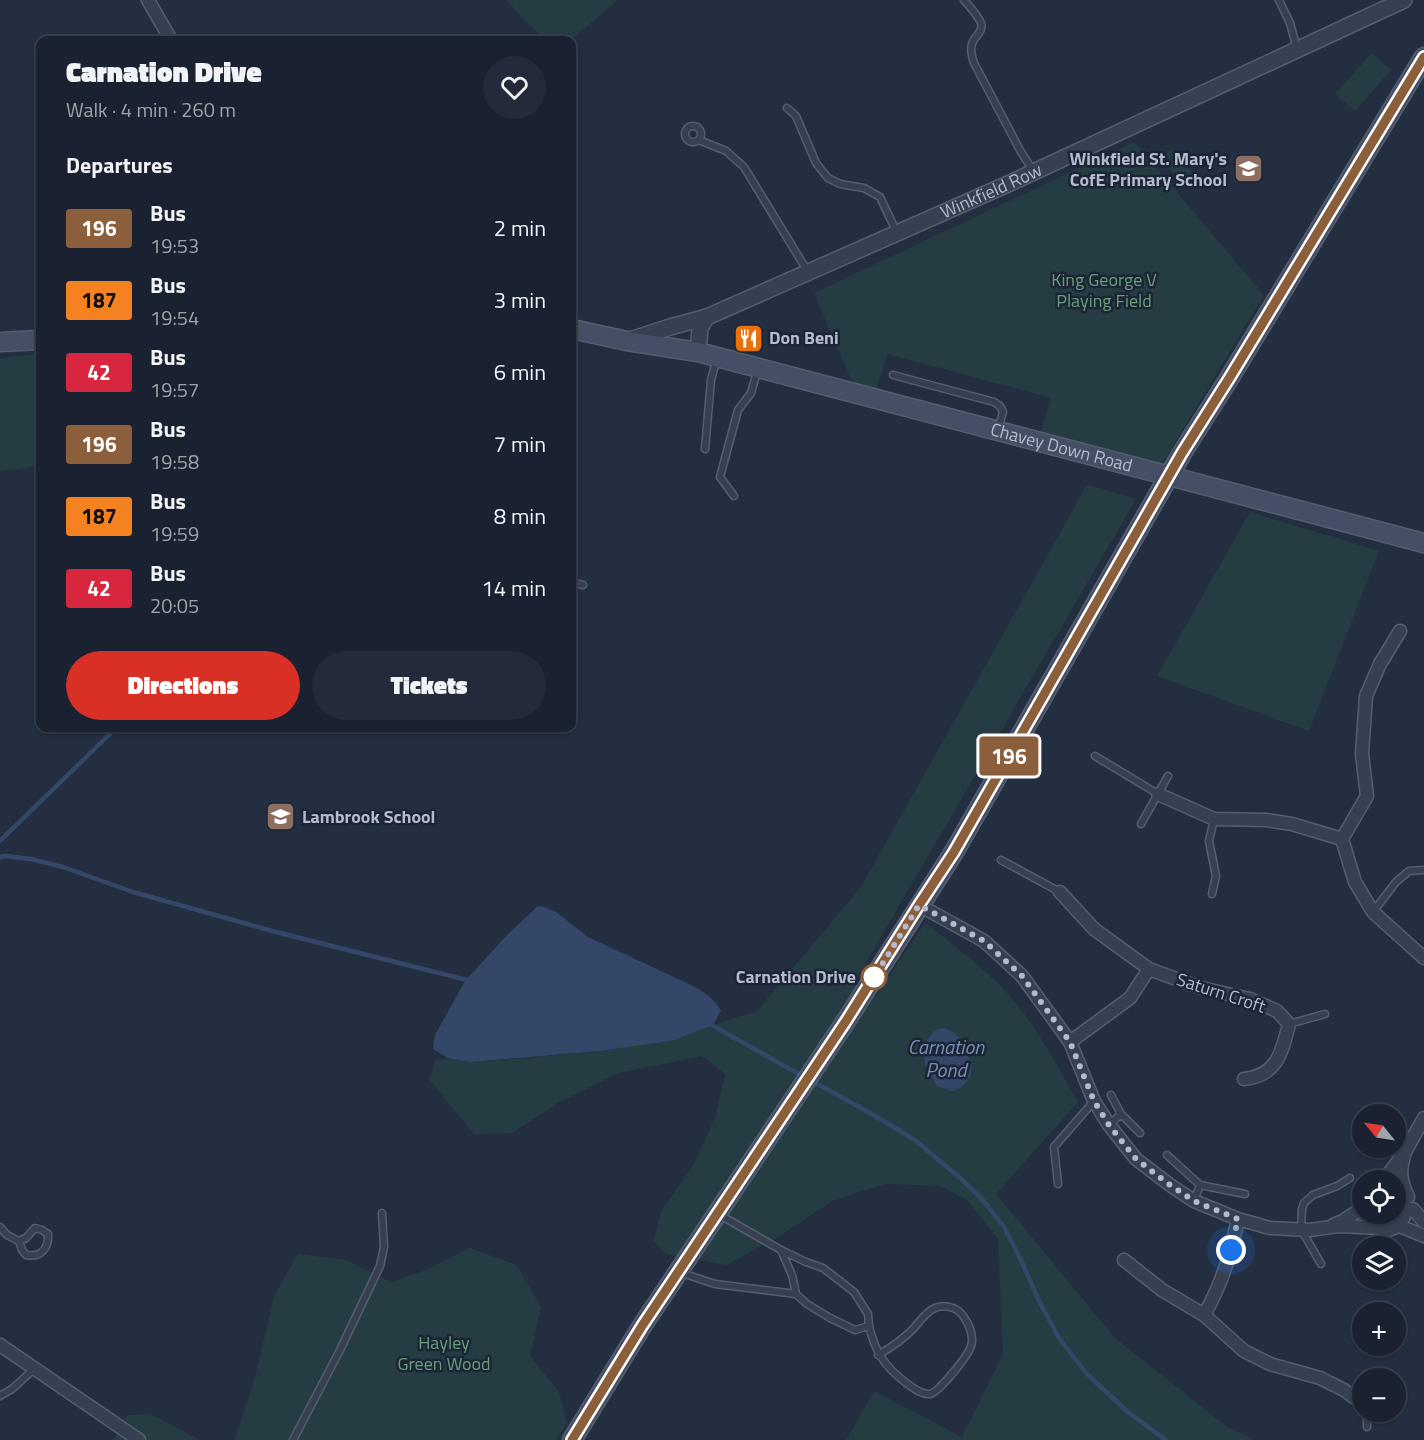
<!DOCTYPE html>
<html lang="en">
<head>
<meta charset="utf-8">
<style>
  :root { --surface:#1a2231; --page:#232a39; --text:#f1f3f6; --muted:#9fa4ab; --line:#383f4d; --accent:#d93025 }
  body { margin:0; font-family:"Titillium Web",sans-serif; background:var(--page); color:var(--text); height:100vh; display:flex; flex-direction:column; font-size:22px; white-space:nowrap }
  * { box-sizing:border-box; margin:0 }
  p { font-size:20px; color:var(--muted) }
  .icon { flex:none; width:33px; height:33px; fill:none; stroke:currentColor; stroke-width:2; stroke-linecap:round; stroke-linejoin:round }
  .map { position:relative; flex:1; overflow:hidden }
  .details { position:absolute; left:36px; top:36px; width:540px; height:696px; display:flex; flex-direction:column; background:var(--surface); border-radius:12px; box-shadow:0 2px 4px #0004,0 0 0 2px var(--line) }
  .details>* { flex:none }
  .badge { padding:0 12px; border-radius:4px; font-size:21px; line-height:39px }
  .needle { width:39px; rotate:300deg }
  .fabs { position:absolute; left:1352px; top:1104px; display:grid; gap:12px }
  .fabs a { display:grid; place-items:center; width:54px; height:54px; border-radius:50%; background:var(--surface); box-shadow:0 2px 4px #0004,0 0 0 2px var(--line); font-size:30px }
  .you { position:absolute; width:30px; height:30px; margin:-15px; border:4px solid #fff; border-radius:50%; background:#1a73e8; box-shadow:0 0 0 9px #1a73e833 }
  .map>.badge { position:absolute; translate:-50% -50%; box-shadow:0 0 0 3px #fff }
  h2 { padding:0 30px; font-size:22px; line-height:54px }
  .round { display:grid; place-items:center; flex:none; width:63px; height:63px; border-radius:32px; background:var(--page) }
  .summary { display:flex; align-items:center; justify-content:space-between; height:102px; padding:0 30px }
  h1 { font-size:28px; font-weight:800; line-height:45px }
  .action { display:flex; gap:12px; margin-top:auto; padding:12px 30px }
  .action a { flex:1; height:69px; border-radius:36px; background:var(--accent); color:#fff; font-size:24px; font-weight:800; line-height:69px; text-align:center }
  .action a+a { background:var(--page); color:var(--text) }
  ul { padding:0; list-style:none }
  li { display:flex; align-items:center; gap:18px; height:72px; padding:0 30px }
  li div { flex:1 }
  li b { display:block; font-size:22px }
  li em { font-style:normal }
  li .badge { min-width:66px; font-weight:700; text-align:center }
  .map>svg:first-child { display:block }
</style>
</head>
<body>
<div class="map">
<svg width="1424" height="1440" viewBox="0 0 1424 1440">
  <rect width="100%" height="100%" fill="#232e41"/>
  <path fill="#253d42" d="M507,0H618L571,40H545L523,19Z
    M1372,53L1391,70L1355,111L1335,94Z
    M1134,142L1264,295L1162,464L1040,435L1051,398L888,354L876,390L852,382L814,293Z
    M1172,149L1195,175L1183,185L1160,159Z
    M40,354V466L0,471V358Z
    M1087,485L1136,499L853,985L875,997L925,923C954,945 983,967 1008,994C1037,1026 1057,1066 1078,1102L996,1194L1115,1338L1227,1427L1255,1440H846L874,1391L962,1437L1003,1354L998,1239L967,1200L940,1186L885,1184L834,1200L783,1234L727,1265L666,1254L654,1241L661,1211L693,1166L715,1118L725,1074L702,1056L618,1073L558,1103L512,1133L474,1134L429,1079L436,1060L448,1058L470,1062L537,1057L599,1051L672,1041L713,1025L756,1012L861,887Z
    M1250,512L1379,551L1309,731L1157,676Z
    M470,1248L517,1265L541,1307L530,1356L559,1392L567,1423L556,1440H234L256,1374L274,1296L298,1254L346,1260L391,1282L426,1270Z
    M150,1414L200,1440H114L128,1415Z"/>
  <path fill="#354769" d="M538,906L545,907L556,912L588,937L691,985C704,992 714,998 721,1011L713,1025L672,1041L599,1051L470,1062L448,1058L433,1049L435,1035L465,981L507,935Z
    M944,1028L951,1031L961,1039L971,1064V1075L968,1080L961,1088L952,1091L937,1086C927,1070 919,1057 928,1039C932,1032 936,1029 944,1028Z"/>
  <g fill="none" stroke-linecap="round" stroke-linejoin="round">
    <path stroke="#354769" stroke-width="4.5" d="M0,841L116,728
      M0,857L5,856L31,859L63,867L133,892L276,932L471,981
      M710,1024L804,1077
      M812,1081L877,1117L915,1140L959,1177L982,1199L1004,1227L1021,1260L1039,1301L1059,1338L1086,1373L1128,1412L1166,1440"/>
    <defs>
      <path id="service" d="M964,0C970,7 978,15 981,23C984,32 974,36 972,44C970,50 972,57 974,63L1021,152L1034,172
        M1279,0L1290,23L1297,49
        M787,108L796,116L816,163L828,178L840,184L864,188L880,197L897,233
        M685 134a8 8 0 1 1 16 0a8 8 0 1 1-16 0Z
        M699,140L726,151L744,167L808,272
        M893,375L994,402L1000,406L1003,412L998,430
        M705,449L711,380L717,358
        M734,496L720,477L738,410L751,393L758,368
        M572,582L583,585
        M1095,756L1158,794
        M1141,824L1168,776
        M1001,860L1060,892
        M1212,894L1216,876L1209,841L1214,819
        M1373,912L1396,882L1409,871L1424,870
        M1289,1024L1325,1014
        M1121,1114L1140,1133
        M1109,1125L1121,1114L1111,1095
        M1167,1155L1200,1185
        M1058,1184L1054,1147L1094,1101
        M1194,1201L1200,1185L1245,1194
        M718,1214L781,1250L806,1262L823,1268L854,1292L868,1314L869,1326L855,1330L830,1318L807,1304L796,1294L792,1275L781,1250
        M0,1227L7,1235L19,1241L22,1250L26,1255C41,1258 49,1248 48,1234L42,1230L35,1228L26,1238L19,1241
        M1321,1264L1301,1229L1302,1209L1304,1203L1313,1195L1337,1186L1350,1178
        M682,1273L715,1284L796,1294
        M869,1326C875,1351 884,1366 905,1382C912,1387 921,1395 930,1394C939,1392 968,1356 971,1346C975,1334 965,1312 953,1308C947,1306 940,1306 935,1308C925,1312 919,1323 912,1330C902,1340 890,1348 878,1355
        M0,1396L12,1389L34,1369
        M1395,1397L1398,1396
        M1367,1427V1412
        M293,1440L340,1350L380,1266L384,1247L382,1213"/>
      <path id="minor" d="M148,0L171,40
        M1400,631L1380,664L1366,696L1362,754L1367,796L1342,839L1355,882L1373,912L1424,958
        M1158,794L1214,819L1266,820L1292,824L1342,839
        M1060,892L1094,929L1149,969L1201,988L1250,999L1277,1011L1289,1024C1282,1052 1277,1076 1244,1079
        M919,905L984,941L1022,976L1070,1042L1094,1101L1109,1125L1136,1159L1170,1185L1194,1201L1238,1219L1270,1228L1309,1230L1339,1226L1381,1228
        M1070,1042L1130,998L1149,969
        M1404,1156C1399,1173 1401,1181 1408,1197
        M1384,1180L1405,1152L1424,1118
        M1413,1209L1424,1222
        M1369,1214C1385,1253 1424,1211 1395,1189
        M1238,1219C1230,1255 1223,1282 1204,1315L1244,1351L1270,1364L1320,1378L1344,1390L1362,1403
        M1333,1225L1343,1221L1362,1208
        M1402,1227L1424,1236
        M1124,1260L1162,1290L1204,1315
        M0,1345L139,1440"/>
      <g id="tertiary">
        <path d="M627,341L670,327L707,317"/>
        <path id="s1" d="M698,352L700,328L707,317L1008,184L1404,0"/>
      </g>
      <g id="secondary">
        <path id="s2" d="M572,329L627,341L698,352L1424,543"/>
        <path d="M0,342L40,340"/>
        <path d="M572,1440L642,1326L846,1021L954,852L1182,453L1230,377L1424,57"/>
      </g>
    </defs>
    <use href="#service" stroke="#555e6f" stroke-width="9"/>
    <use href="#minor" stroke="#555e6f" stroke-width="15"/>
    <use href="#tertiary" stroke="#555e6f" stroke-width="18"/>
    <use href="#secondary" stroke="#555e6f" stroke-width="21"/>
    <use href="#service" stroke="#374051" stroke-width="6"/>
    <use href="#minor" stroke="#374051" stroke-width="12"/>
    <use href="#tertiary" stroke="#374051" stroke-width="15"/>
    <use href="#secondary" stroke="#454e64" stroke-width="18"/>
  </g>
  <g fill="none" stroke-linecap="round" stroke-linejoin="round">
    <defs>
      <path id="line" d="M572,1440L642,1326L846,1021L919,905L954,852L1182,453L1230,377L1424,57"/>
    </defs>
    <use href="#line" stroke="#fff" stroke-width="14"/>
    <use href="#line" stroke="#8b5e3c" stroke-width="9"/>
    <path stroke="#b3bbcc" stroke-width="6" stroke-dasharray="0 10.8" d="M874,977L870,984L919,905L984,941L1022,976L1070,1042L1094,1101L1109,1125L1136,1159L1170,1185L1194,1201L1238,1219L1231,1250"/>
  </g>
  <defs>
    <symbol id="school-square" viewBox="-11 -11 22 22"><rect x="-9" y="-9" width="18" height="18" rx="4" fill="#8d6e63" stroke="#1c2536"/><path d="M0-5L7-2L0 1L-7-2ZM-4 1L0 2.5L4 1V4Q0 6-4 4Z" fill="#fff"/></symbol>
    <symbol id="restaurant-square" viewBox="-11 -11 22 22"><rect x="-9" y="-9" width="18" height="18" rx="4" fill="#e8710a" stroke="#1c2536"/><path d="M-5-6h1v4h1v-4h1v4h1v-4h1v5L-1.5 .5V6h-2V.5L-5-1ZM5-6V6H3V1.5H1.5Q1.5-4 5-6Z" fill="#fff"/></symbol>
  </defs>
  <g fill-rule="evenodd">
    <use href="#school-square" x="1232" y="152" width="33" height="33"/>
    <use href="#restaurant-square" x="732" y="322" width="33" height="33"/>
    <use href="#school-square" x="264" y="800" width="33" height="33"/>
  </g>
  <circle fill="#fff" stroke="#8b5e3c" stroke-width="3" cx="874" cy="977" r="12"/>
  <g text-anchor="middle" stroke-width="5" stroke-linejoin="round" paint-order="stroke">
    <g font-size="18" font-weight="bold" fill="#b3bbcc" stroke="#1c2536" text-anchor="start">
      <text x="1227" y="165" text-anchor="end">Winkfield St. Mary's<tspan x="1227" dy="21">CofE Primary School</tspan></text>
      <text x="769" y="344">Don Beni</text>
      <text x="302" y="823">Lambrook School</text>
    </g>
    <g font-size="18" fill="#b3bbcc" stroke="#1c2536">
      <text dy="6" stroke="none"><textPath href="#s1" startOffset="348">Winkfield Row</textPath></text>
      <text dy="6" stroke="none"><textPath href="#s2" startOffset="504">Chavey Down Road</textPath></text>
      <text transform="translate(1221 993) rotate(18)" y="6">Saturn Croft</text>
    </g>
    <g font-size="18" fill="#689f79" stroke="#1c2536">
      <text x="1104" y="286">King George V<tspan x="1104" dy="21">Playing Field</tspan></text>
      <text x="444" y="1349">Hayley<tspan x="444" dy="21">Green Wood</tspan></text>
    </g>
    <g font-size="18" font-weight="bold" fill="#b3bbcc" stroke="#1c2536" text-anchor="end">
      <text x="856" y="983">Carnation Drive</text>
    </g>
    <g font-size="20" font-style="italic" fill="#798eb5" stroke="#1c2536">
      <text x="946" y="1054">Carnation<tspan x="946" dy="23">Pond</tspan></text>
    </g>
  </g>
</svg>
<div class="fabs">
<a><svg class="needle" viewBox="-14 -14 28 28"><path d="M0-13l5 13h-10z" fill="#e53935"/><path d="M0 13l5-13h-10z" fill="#9fa4ab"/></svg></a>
<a><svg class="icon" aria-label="locate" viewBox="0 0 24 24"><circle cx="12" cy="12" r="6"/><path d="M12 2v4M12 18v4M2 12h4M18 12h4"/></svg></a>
<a><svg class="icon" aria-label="layers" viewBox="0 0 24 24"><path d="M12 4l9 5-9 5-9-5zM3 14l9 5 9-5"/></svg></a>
<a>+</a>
<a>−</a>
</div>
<div class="you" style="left:1231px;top:1250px"></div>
<b class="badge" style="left:1009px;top:756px;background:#8b5e3c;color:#fff">196</b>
<section class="details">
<div class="summary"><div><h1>Carnation Drive</h1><p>Walk · 4 min · 260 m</p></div><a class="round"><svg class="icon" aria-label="heart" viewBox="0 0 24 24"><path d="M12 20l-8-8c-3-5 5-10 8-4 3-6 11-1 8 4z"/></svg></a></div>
<h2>Departures</h2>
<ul>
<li><span class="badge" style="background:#8b5e3c;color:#fff">196</span><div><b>Bus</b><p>19:53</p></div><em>2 min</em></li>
<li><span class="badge" style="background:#f58220;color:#111">187</span><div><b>Bus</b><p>19:54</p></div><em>3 min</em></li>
<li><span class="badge" style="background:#d7263d;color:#fff">42</span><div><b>Bus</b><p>19:57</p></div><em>6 min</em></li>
<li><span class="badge" style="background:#8b5e3c;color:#fff">196</span><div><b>Bus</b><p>19:58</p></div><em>7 min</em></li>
<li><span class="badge" style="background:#f58220;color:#111">187</span><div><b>Bus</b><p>19:59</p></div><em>8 min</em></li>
<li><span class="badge" style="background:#d7263d;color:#fff">42</span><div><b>Bus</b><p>20:05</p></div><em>14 min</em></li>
</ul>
<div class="action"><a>Directions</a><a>Tickets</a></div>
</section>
</div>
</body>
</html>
